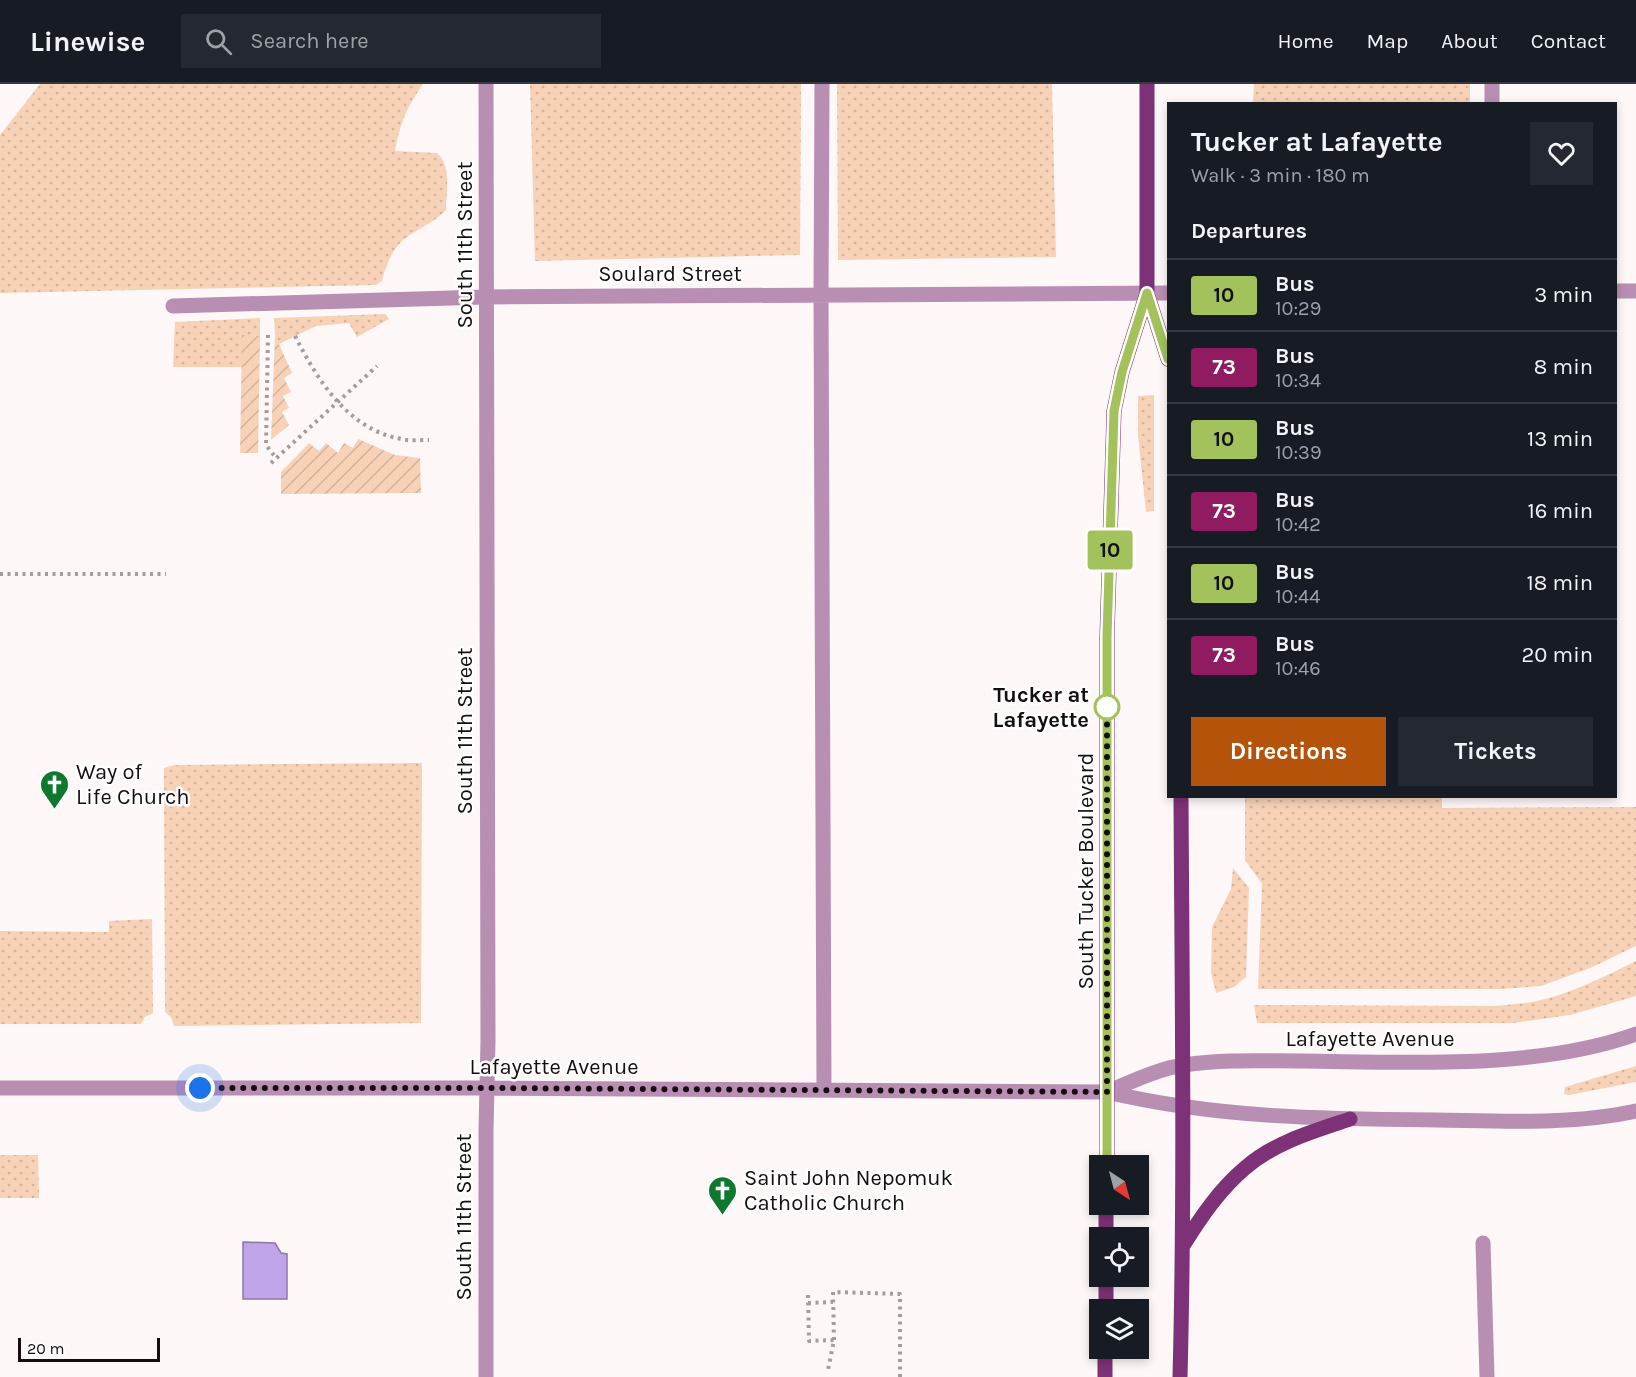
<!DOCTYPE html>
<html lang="en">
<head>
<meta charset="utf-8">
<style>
  :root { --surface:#171b24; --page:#242831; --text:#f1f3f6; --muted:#9ea1a6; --line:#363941; --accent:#b45309 }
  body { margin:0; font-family:Karla,sans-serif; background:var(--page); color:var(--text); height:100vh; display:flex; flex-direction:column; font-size:22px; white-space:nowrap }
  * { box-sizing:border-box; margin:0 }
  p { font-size:20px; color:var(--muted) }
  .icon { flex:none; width:33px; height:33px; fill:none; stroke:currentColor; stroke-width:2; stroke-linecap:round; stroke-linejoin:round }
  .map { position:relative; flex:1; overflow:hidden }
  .panel { position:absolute; left:1167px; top:18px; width:450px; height:696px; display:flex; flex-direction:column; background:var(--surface); border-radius:0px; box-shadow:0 3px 9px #0003 }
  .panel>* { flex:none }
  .badge { padding:0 12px; border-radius:4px; font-size:21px; line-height:39px }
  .needle { width:39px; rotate:144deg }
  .controls { position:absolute; left:1089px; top:1071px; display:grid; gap:12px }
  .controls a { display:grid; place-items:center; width:60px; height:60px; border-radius:0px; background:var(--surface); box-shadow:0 3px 9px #0003; font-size:30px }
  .scale { position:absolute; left:18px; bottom:15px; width:142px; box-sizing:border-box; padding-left:6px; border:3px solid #150d0f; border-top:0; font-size:16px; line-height:21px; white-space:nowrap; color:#150d0f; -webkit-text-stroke:4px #fff; paint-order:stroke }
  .you { position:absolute; width:30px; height:30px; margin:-15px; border:4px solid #fff; border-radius:50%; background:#1a73e8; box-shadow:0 0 0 9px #1a73e833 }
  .map>.badge { position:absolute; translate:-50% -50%; box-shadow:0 0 0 3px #fff }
  h2 { padding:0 24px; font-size:22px; line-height:54px }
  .round { display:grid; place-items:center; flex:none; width:63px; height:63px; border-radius:0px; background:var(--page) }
  .overview { display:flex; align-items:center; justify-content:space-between; height:102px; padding:0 24px }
  h1 { font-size:28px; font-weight:700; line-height:45px }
  .button { display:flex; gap:12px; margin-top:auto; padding:12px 24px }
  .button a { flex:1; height:69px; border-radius:0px; background:var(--accent); color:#fff; font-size:24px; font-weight:700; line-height:69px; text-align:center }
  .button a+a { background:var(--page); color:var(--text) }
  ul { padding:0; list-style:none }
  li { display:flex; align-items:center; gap:18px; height:72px; padding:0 24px; border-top:2px solid var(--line) }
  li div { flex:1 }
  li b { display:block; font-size:22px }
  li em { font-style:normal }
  li .badge { min-width:66px; font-weight:700; text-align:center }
  header { display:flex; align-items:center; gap:36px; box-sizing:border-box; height:84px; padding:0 30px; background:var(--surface); border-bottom:2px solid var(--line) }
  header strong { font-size:28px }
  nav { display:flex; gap:33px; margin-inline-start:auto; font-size:21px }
  .search { width:420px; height:54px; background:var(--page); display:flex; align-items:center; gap:15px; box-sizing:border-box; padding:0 21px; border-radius:0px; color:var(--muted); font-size:22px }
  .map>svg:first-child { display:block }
</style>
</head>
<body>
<header>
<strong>Linewise</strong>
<div class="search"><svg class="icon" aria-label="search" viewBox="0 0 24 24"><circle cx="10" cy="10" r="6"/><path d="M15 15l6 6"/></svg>Search here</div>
<nav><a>Home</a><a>Map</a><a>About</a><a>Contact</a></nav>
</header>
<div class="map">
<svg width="1636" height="1293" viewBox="0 0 1636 1293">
  <defs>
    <pattern id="grass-dots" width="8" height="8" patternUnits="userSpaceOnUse" patternTransform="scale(1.5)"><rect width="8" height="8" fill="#f7d2b6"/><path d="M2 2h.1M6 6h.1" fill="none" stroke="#d3b39b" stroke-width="1.8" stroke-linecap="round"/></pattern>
    <pattern id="garden-furrows" width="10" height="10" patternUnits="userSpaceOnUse" patternTransform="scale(1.5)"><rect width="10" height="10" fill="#f7d2b6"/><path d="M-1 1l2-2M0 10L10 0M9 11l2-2" fill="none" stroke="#d3b39b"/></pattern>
  </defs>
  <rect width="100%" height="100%" fill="#fdf7f8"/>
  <path fill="url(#grass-dots)" d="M40,0H423C406,25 401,37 395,67L437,69C452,82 446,108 446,126C432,141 411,147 400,159C391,168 385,184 382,197L376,201L0,209V51Z
    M530,0H801L800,171L535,177Z
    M837,0H1052L1056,173L838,176Z
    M1254,0H1470V19H1253Z
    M385,230L389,235L357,253L349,239L316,242L279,260L275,251L274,234Z
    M260,234V252H242V283H173L175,238Z
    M1154,311V427L1146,428L1138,351V312Z
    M422,679L421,939L174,942L171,933L165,928L164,684L175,681Z
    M1245,713H1442V724L1636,723V862L1590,884L1541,902L1503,905H1258L1262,800L1245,776Z
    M1233,784L1249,804L1246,893L1234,903L1216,909L1211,889L1212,843L1231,805Z
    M152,835L153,929L145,933L141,940H0V847L109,848V837Z
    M1636,877V912L1570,931L1513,939H1257L1254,921L1495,922C1509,920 1524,920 1537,917C1572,909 1604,893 1636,877Z
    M1636,982V998L1569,1011L1564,1010L1565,1003Z
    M0,1071H38L39,1114H0Z"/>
  <path fill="url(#garden-furrows)" d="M242,251L260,252L258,369H240Z
    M275,251L292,289L284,294L291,308L283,312L289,324L282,328L289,341L271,356Z
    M358,355L395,371L420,374L421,409L281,410V388L309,359L319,367L326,359L338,369L344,359L353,364Z"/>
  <path fill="#bfa4e9" stroke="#8c77a8" stroke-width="1.5" d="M243,1158L275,1159L281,1169L287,1170V1215H243Z"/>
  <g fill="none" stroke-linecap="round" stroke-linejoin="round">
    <path stroke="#a49d9f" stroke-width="4" stroke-dasharray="3 4.5" stroke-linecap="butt" d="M268,251L266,361L276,374
      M295,252C318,297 348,345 401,355C410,357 420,356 429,356
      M271,379L377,282
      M0,490H166
      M808,1211L809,1257L834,1256L828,1286
      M808,1219L833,1218
      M834,1256L833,1208L900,1210V1293"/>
    <path stroke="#b98eb3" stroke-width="15" d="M822,0L821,211L824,1006
      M1492,0V20
      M1616,207H1636
      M173,222L486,213L1168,209
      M0,1004H487L1107,1008C1216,1034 1325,1035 1437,1036C1501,1037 1573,1041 1636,1027
      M1107,1008C1131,998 1157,985 1184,981C1223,975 1263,977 1302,977C1407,978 1536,986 1636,950
      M1483,1159L1487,1293
      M486,1293V1046L488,957L486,0"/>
    <path stroke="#7d3176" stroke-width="15" d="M1147,0V209L1168,275
      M1107,1082V553L1114,327L1122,288L1147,209
      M1106,1154V1120
      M1184,1160C1201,1133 1220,1105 1245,1084C1275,1058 1314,1047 1350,1035
      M1106,1226V1192
      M1105,1293V1264
      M1180,1293C1185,1099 1182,906 1181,712"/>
  </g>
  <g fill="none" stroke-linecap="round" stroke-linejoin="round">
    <defs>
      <path id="line" d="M1107,1082V553L1114,327L1122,288L1147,209L1168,275"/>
    </defs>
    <use href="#line" stroke="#fff" stroke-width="14"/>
    <use href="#line" stroke="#a3c25b" stroke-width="9"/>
    <path stroke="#150d0f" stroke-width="6" stroke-dasharray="0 10.8" d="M200,1004H487L1107,1008V623"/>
  </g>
  <defs>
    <symbol id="church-pin" viewBox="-11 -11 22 30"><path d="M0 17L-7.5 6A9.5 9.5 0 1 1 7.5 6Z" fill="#0e782c" stroke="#fff"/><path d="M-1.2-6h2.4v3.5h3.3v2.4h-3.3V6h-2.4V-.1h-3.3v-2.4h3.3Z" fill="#fff"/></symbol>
  </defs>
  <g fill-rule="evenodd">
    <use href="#church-pin" x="38" y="684" width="33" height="45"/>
    <use href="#church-pin" x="706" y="1090" width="33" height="45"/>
  </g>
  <circle fill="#fff" stroke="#a3c25b" stroke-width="3" cx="1107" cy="623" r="12"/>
  <g text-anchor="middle" stroke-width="5" stroke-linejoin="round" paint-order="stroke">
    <g font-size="22" fill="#150d0f" stroke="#fff">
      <text transform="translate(464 161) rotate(-90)" y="8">South 11th Street</text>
      <text x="670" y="197">Soulard Street</text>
      <text transform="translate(464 647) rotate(-90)" y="8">South 11th Street</text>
      <text transform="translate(1085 787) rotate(-90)" y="8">South Tucker Boulevard</text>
      <text x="1370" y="962">Lafayette Avenue</text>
      <text x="554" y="990">Lafayette Avenue</text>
      <text transform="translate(463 1133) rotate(-90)" y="8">South 11th Street</text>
    </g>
    <g font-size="22" font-weight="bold" fill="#150d0f" stroke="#fff" text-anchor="end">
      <text x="1089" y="618">Tucker at<tspan x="1089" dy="25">Lafayette</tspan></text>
    </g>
    <g font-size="22" fill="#150d0f" stroke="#fff" text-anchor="start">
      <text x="76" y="695">Way of<tspan x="76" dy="25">Life Church</tspan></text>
      <text x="744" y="1101">Saint John Nepomuk<tspan x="744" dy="25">Catholic Church</tspan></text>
    </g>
  </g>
</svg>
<div class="controls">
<a><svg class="needle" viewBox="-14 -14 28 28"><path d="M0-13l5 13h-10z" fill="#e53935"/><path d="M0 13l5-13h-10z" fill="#9ea1a6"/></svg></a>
<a><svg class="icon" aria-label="locate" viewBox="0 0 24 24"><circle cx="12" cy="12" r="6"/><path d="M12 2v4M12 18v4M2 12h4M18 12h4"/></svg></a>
<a><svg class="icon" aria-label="layers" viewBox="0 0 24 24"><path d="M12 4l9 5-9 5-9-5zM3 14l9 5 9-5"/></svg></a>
</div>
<div class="scale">20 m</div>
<div class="you" style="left:200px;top:1004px"></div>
<b class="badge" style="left:1110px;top:466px;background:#a3c25b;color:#111">10</b>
<section class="panel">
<div class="overview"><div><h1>Tucker at Lafayette</h1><p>Walk · 3 min · 180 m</p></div><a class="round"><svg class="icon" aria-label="heart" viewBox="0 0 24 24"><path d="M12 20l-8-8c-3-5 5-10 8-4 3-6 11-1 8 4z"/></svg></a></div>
<h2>Departures</h2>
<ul>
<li><span class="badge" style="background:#a3c25b;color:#111">10</span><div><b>Bus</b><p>10:29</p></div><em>3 min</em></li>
<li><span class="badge" style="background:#901b61;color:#fff">73</span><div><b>Bus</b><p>10:34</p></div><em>8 min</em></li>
<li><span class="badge" style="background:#a3c25b;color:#111">10</span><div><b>Bus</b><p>10:39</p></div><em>13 min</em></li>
<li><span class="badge" style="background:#901b61;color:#fff">73</span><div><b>Bus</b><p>10:42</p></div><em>16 min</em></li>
<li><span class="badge" style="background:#a3c25b;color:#111">10</span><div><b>Bus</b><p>10:44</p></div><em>18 min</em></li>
<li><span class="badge" style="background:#901b61;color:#fff">73</span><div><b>Bus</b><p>10:46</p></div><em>20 min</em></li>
</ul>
<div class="button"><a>Directions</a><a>Tickets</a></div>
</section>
</div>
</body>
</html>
